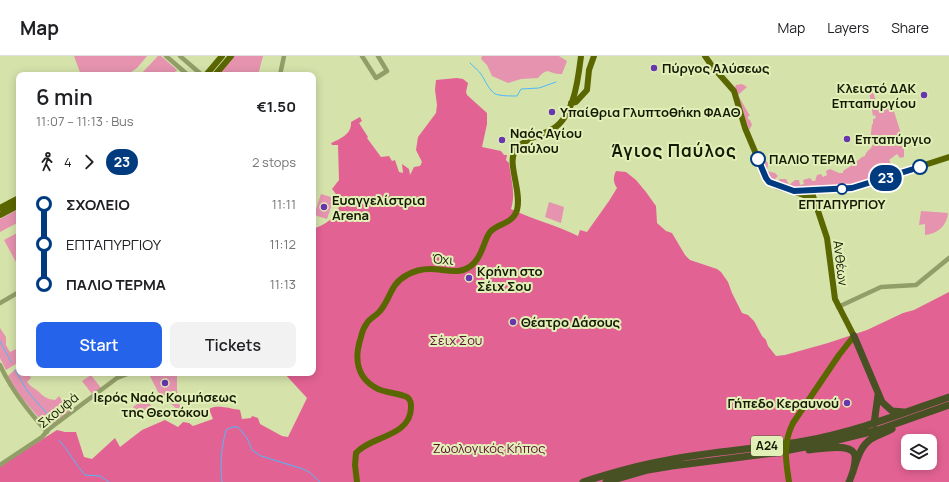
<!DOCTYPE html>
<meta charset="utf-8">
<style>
:root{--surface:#fff;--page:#f2f2f2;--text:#202124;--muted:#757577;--line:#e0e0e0;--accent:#2563eb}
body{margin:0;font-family:Manrope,sans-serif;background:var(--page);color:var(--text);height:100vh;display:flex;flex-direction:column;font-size:15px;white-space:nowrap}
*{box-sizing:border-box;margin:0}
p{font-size:13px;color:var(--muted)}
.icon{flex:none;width:22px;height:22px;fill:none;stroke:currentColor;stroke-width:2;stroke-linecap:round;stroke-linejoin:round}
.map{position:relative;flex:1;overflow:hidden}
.sheet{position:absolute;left:16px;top:16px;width:300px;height:304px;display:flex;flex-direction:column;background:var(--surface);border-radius:8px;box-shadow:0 2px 10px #0003}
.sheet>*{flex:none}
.badge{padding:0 8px;border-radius:13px;font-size:14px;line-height:26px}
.controls{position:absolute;left:901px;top:378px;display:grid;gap:8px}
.controls a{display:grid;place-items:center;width:36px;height:36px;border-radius:8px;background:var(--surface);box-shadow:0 2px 10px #0003;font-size:20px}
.map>.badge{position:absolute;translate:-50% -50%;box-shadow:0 0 0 2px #fff}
.legs{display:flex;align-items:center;gap:6px;height:44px;padding:0 20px;font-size:13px}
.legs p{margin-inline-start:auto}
.head{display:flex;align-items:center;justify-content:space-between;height:68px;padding:0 20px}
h1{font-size:22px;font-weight:600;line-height:30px}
.primary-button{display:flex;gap:8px;margin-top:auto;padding:8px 20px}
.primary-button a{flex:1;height:46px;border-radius:8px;background:var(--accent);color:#fff;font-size:16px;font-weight:600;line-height:46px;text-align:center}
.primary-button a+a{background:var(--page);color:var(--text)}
ul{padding:0 20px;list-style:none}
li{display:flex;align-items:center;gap:14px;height:40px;font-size:15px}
li i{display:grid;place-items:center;width:6px;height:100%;margin:0 5px;background:currentColor}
li i::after{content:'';width:10px;height:10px;margin:-5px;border:3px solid;border-radius:50%;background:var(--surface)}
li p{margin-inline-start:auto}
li:first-child i{background:linear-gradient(#0000 50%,currentColor 0)}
li:last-child i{background:linear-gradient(currentColor 50%,#0000 0)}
header{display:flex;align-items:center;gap:24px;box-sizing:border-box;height:56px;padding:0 20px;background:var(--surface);border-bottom:1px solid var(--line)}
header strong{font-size:19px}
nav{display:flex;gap:22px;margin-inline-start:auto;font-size:14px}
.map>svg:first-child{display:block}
</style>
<header>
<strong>Map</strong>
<nav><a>Map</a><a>Layers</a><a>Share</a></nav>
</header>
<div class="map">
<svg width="949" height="426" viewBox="0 0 949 426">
<rect width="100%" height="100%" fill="#d5e2aa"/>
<path fill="#e593af" d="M74 0H147L137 12 127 19H81Z
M158 0H161L177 14 172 19H140Z
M234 0H263L258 19H218Z
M482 0H559L567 5 562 18C549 19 549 9 538 22L521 23 508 27 492 20 487 9 481 3Z
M742 28 747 31 738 39 750 60H748V63L750 64 752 69 749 74 735 31 736 29Z
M869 35 873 36 879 54 892 49 904 87V101L900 102 897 98 889 104 893 111 891 112V118L855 129 795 132 778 128 769 121 757 95 761 96 764 102 763 103 768 107 767 115 775 117 778 120 775 123 777 126 780 123H786L789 129 795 124H799L800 129 804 128 803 124 810 122 813 125H815L817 119 821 118 823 121 827 119 826 115 830 113 839 117H843V115L854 108 855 110 857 108 856 106 862 101 865 100C866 94 873 93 873 87L870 86 872 68H873V63L876 62 875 59 873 60Z
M321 138 334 142 327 163 314 159Z
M549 146 564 151 561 167 545 161Z
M19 153V166L0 176V163Z
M921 155 948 157C947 170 937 178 925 179V168L919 169Z
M19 176V205L16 206 4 184Z
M0 272 6 281V289L10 296 16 293 19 300V306L6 314 0 302Z
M19 310V317H28L31 322 27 326C30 330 34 332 38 335 43 340 46 343 55 344L59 340 70 355 51 369 47 366 44 368 22 342 8 322V320Z
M151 317H177V334L181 357 158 336 149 318Z
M91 319 101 332 92 338 82 325Z
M145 342 152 351 140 360 133 351Z"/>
<path fill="#e36294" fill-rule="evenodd" d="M457 22 463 23 468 27 466 36 467 39 487 57V68L482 91 501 95 504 99H507L506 104 509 107C511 123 516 138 511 153 533 164 557 169 578 180L580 174 587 176 609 145 617 132C613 126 613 122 616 115L626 116 636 124 646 136 656 150 657 167 666 175 672 177 685 199 690 204 717 213 721 216 728 226 732 237 742 257 748 259 754 265 762 280 766 284 768 290 776 300 785 299 828 287 867 274 903 257 914 254 949 236V426H0V410L57 374 65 376H76L84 401 92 403 115 382 120 391 142 374 165 364 178 371 183 366 189 367 193 370 213 363 209 353C217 348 231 353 240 354L242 363 251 362 252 360 258 362 260 368 282 380 288 381 307 342 284 317H313V173C332 166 349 152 332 133L339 124 338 89H332L331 87C340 83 352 78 351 66L360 61 362 65 359 67 368 81 367 82 381 101 389 100 392 105 395 104 399 116 403 117 402 108 409 113 410 119 414 111 420 110 422 106 416 94 418 81 436 57 437 49 435 34 436 24ZM908 385H930V407H908Z"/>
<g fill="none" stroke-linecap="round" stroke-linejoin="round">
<path stroke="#4dbafa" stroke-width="1" d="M470 7C474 11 478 14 481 18 485 24 491 39 499 39 504 40 511 40 517 40L521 33 539 32 556 26
M0 285 11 306
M15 314 28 336 51 362
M59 384C69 395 75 408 85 419L100 420 109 426
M222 426C220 407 221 393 226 374L232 371H238L247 382 252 394 261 400 303 413 309 416 320 426"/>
<path stroke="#929e68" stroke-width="4.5" d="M166 0 188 19
M180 0 202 19
M362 0 376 22 387 15 378 0
M280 19 284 0
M0 247 19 236
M838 251 881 231 916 229 949 202
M0 309C11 334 28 355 47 376
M0 409 42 381 49 373 117 322 130 317"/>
<path stroke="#5a6700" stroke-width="6" d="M705 0 712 10 734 35 745 72 767 124C779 137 802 132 815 147
M206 19 222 0
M215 19 231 0
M571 47 576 46 587 34 589 14 594 0
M796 134H821L856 131 949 101
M0 152 19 142
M0 159 19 149
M793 367 839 299 854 280 835 243 827 182 811 134
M788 419 789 426
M357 426 355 409 356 397C371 380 410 381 411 352 411 347 411 344 407 341 398 337 387 337 378 333 356 322 354 302 361 281 362 276 364 271 367 267 370 262 376 260 380 255 391 242 390 228 407 219 414 215 422 213 430 213 446 213 462 221 475 206 483 197 484 184 490 176 498 167 513 168 517 154 522 136 507 107 515 95 522 84 538 80 549 75 574 64 578 24 581 0"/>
<path stroke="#485124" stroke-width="7" d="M854 280 882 346 892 355 904 356
M874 368 878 339
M809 394C820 393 848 387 854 397 857 402 854 410 853 416
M583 426C611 417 639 409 668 404 713 395 759 393 804 385 855 376 900 358 949 341
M606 426 648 414 672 410 774 397 826 387 878 374 949 349
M849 426C855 413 858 391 871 383 877 379 885 377 892 373"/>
<path stroke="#5a6700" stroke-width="6" d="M788 419C785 400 784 385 793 367"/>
</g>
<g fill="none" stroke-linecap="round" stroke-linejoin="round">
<g stroke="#fff" stroke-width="9">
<path id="line-1" d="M758 103 766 122 769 126 794 135 852 132 920 111"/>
</g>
<use href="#line-1" stroke="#003b80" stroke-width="6"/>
</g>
<g fill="#6836ad" stroke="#e2efb7" stroke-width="1.5">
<circle cx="654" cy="12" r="4"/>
<circle cx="924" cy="39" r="4"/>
<circle cx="552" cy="56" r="4"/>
<circle cx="847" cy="83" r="4"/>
<circle cx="502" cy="84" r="4"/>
<circle cx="324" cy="151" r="4"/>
<circle cx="469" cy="222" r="4"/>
<circle cx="513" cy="266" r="4"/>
<circle cx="165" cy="327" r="4"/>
<circle cx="847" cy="347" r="4"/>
</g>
<g fill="#fff" stroke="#003b80" stroke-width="2">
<circle cx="758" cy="103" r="7"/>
<circle cx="920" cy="111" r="7"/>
<circle cx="842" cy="133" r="5"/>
</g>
<g text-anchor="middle" stroke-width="4" stroke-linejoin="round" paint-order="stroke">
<rect fill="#e2efb7" stroke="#535a3a" stroke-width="1" x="751" y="380" width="32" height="20" rx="3"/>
<g font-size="12" font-weight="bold" fill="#161a05">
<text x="767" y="394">Α24</text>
</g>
<g font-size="13" font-weight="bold" fill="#161a05" stroke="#e2efb7" text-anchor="start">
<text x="662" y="17">Πύργος Αλύσεως</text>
<text x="916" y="37" text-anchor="end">Κλειστό ΔΑΚ<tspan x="916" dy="15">Επταπυργίου</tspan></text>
<text x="560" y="61">Υπαίθρια Γλυπτοθήκη ΦΑΑΘ</text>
<text x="510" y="82">Ναός Αγίου<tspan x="510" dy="15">Παύλου</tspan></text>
<text x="855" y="88">Επταπύργιο</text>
<text x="332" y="149">Ευαγγελίστρια<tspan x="332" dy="15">Arena</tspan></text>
<text x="477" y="220">Kρήνη στο<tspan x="477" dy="15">Σέιχ Σου</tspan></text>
<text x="521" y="271">Θέατρο Δάσους</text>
<text x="165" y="346" text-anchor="middle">Ιερός Ναός Κοιμήσεως<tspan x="165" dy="15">της Θεοτόκου</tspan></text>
<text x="839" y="352" text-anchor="end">Γήπεδο Κεραυνού</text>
</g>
<g font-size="13" font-weight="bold" fill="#161a05" stroke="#e2efb7" text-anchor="start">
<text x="769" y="108">ΠΑΛΙΟ ΤΕΡΜΑ</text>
<text x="842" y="153" text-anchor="middle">ΕΠΤΑΠΥΡΓΙΟΥ</text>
</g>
<g font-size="13" fill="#161a05" stroke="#e2efb7">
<text transform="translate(443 203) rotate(4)" y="5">Όχι</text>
<text transform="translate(841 207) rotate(83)" y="5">Ανθέων</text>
<text transform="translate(58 354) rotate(-39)" y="5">Σκουφά</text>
</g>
<g font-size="13" fill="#5f0d34" stroke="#e2efb7">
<text x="456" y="289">Σέιχ Σου</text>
<text x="489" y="397">Ζωολογικός Κήπος</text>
</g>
<g font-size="17" font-weight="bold" letter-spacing="1" fill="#161a05" stroke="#e2efb7">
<text x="674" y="101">Άγιος Παύλος</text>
</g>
</g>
</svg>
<div class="controls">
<a><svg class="icon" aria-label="layers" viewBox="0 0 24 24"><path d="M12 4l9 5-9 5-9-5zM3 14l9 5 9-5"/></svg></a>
</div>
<b class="badge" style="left:886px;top:122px;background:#003b80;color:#fff">23</b>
<section class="sheet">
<div class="head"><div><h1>6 min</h1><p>11:07 – 11:13 · Bus</p></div><b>€1.50</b></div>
<div class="legs"><svg class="icon" aria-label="walk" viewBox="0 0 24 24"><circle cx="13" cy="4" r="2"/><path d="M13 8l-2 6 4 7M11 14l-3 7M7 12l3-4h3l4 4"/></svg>4<svg class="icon" aria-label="forward" viewBox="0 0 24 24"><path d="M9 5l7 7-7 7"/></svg><b class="badge" style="background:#003b80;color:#fff">23</b><p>2 stops</p></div>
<ul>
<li><i style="color:#003b80"></i><b>ΣΧΟΛΕΙΟ</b><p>11:11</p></li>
<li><i style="color:#003b80"></i><span>ΕΠΤΑΠΥΡΓΙΟΥ</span><p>11:12</p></li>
<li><i style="color:#003b80"></i><b>ΠΑΛΙΟ ΤΕΡΜΑ</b><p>11:13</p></li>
</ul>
<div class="primary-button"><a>Start</a><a>Tickets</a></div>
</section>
</div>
